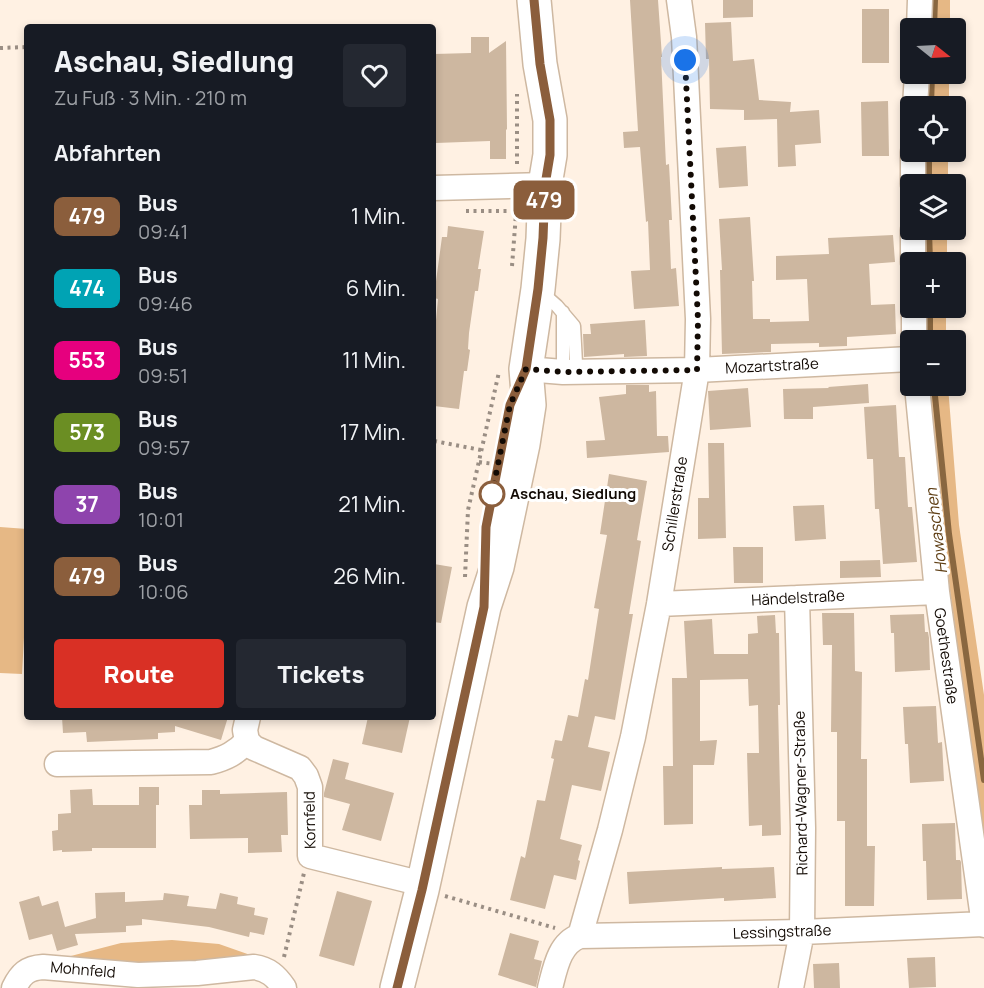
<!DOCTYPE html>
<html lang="de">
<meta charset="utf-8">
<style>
:root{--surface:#171b24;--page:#242831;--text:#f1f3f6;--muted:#9ea1a6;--accent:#d93025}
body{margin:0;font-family:Manrope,sans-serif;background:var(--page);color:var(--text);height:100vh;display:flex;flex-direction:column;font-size:22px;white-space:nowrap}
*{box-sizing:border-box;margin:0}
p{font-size:20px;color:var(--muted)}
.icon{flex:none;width:33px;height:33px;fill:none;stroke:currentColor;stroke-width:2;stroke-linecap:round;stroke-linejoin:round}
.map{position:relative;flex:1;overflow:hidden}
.details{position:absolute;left:24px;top:24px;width:412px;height:696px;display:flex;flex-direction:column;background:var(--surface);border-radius:6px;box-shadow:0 3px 9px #0003}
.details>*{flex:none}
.badge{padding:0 12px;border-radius:9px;font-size:21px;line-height:39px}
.needle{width:39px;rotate:108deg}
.controls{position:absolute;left:900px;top:18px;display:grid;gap:12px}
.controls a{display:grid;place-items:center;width:66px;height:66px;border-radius:6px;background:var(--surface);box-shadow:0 3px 9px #0003;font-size:30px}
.you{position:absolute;width:30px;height:30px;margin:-15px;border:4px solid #fff;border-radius:50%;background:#1a73e8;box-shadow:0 0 0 9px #1a73e833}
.map>.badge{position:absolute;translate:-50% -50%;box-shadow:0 0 0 3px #fff}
h2{padding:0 30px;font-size:22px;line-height:54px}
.round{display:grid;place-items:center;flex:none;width:63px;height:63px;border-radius:6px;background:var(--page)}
.headline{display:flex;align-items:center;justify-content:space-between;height:102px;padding:0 30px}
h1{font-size:28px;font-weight:800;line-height:45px}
.button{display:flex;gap:12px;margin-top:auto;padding:12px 30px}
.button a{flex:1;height:69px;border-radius:6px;background:var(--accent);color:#fff;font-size:24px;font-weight:800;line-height:69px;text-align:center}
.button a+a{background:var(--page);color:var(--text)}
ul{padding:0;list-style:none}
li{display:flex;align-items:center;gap:18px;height:72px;padding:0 30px}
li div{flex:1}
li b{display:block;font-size:22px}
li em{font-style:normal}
li .badge{min-width:66px;font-weight:700;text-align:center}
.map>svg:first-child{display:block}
</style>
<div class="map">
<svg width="984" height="988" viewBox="0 0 984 988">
<rect width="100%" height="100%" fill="#fff1e3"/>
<path fill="#e6b885" d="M927 0H950V28H926Z
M924 74H949V106H923Z
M922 152H948V184H921Z
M921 230H947V262H922Z
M922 308H946V340H922Z
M925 386H948L959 525 984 695V839L950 591Z
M0 527 27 529V582L22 674 0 673Z
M172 940 219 944 262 959 166 968 67 957 121 943Z"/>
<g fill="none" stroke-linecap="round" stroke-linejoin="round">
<path stroke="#896740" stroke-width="6" d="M934 28 935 0
M931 106 932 74
M929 184V152
M929 230 930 262
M930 308V340
M934 386 949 534 984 780"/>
</g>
<path fill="#cdb7a0" d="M630 0H658L662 57H661L666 165 669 164 672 220H669L671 269 676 268 679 306 634 309 631 271 650 270 648 221 646 222 640 147 624 148 623 132 638 131Z
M723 0H753V17L723 18Z
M862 9H889V63H862Z
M731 22 733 61 754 59 759 100 791 102 790 112 819 110 821 143 795 145 796 166 778 167 777 119 744 120V110L710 109 709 59H706L705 23Z
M471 37H489V53L506 41 507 129 506 130V159H490V141L436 143V123H434V54L471 53Z
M888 101 889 156H862L861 102Z
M746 146 748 186 719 188 716 148Z
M750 217 754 281H752L753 319H770V322L809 321 807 279 776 280V256L829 254 828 238 893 235 895 262 869 264 871 305 895 304 896 334 847 337V346L819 347V343L771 344V352L722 354 720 270H722L719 219Z
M448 226 484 231 478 269H481L478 291H475L469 333 468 349 470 350 467 371H464L459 409 434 406V331H435L438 299 434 298V296L442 237H447Z
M645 320 647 356 624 357V354L584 357 583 334H591L590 324Z
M868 384 869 403 813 407V419H784L783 389 829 388 828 387Z
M626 385H649V392L656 391 657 436H668L669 452 587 458 586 441 605 440 599 397 626 394Z
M748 388 751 427 710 430 708 391Z
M896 405 899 457H905L908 507H912L917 562 883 564 879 509H875L873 459H867L864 407Z
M708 443H724L726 538 698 539V498H709Z
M609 474 647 481 637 540 641 541 629 614H633L615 720 595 716 588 747 610 752 601 791 572 785 560 839 582 845 578 860 580 861 576 880 554 875 545 909 510 900 521 856 525 858 537 800 545 801 554 759 551 758 555 740 562 741 568 715 578 717 585 679 588 680 599 609 594 608 607 535 600 534Z
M824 505 826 539 795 541 793 506Z
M733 547H763V583H734Z
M880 560 881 577 840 578V561Z
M434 564 452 567 441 623 434 622Z
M822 613H854L855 671 862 672 861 759H867V846H875L874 906H845V821H837V732H831L832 645H823Z
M924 614 925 632H928L929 638 930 670 895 672 894 633H891L890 615Z
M775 615 776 633H779L780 705H778L781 835 762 836V825L749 826 747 753H759L758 705 749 706 748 679 700 680V741L717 740 714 765H693V824L664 825 663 766H673L672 678H687L684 621 712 619 714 654H748V634L758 633 757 616Z
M936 706 938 743 942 742 944 781 910 783 908 744H905L903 707Z
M62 717H228L221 740 175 726V732L158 733V739L87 742 86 732 63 733Z
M368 717H410L402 753 362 744Z
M333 759 349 763 345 779 394 793 381 841 342 830 350 804 324 797V793Z
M139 787H159V805H156V848H92V851L62 852V850L53 851 52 831 58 830V814L71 813 70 790 92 789 93 805H139Z
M202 790H220V794L287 792 288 835H281L282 852 248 853V838L190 839 189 805H202Z
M955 823 956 860H960L961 862 962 899 927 900 926 861H923L922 824Z
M722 867V869L774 867 776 898 724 901V898L629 904 627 872Z
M337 891 372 901 354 966 319 956Z
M125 892V902L163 900 164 893 189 896 187 906 216 909 220 893 238 897 237 904 255 908 254 915 268 918 264 935 250 932 249 937 209 927 142 919V925L126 926V932L75 934 78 945 57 951 52 934 29 940 19 902 39 896 42 906 58 901 65 927 96 918 95 893Z
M510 933 539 941 534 959 542 961 536 987 498 975Z
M935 957 936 987 909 988 907 958Z
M839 963 840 988H814L813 964Z"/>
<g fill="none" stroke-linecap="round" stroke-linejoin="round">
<g stroke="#ceb8a1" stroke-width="15">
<path id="service" d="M541 292 557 306 574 326 576 363 566 370
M563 312V372"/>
</g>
<g stroke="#ceb8a1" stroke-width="27">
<path id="minor" d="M919 28 920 0
M915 106 917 74
M913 184V152
M434 188 545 185
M913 230V262
M914 308V340
M526 369 563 372 697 370 910 359
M917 386 937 592 984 925
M659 604 937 592
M248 717 245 730 247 741 254 748 300 768 306 776 310 787V856L423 884
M57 764 211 762C226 758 236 753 247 741
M580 936 802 932 984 924
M14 988C21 974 27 968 43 967L138 975 197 973 254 967C268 969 276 976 284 988
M550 988C555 969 559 943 580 936L610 830 633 737 659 604 697 370 698 319 684 37 679 0
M791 988 802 932 803 828 797 598"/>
</g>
<g stroke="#ceb8a1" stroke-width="36">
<path id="secondary" d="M397 988 422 890 484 607 497 567 523 444 529 405 526 369 538 289 543 239 545 185 550 155V120L540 64 534 0"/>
</g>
<path stroke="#9a8e84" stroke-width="4" stroke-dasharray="3 4.5" stroke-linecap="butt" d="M0 48 27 47
M517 164V94
M466 211H516
M512 266 516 214
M434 441 481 450
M479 462 494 464
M465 577 468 510 499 372
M445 896 555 928
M284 957 304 873"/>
<use href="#service" stroke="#fff" stroke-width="12"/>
<use href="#minor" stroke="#fff" stroke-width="24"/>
<use href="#secondary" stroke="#fff" stroke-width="33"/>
</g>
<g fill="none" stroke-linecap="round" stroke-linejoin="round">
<g stroke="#fff" stroke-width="14">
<path id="line" d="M397 988 422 890 484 607 486 527 510 405 526 369 538 289 543 238 545 185 550 155V120L540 64 534 0"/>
</g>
<use href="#line" stroke="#8b5e3c" stroke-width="9"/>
<path stroke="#120a04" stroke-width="6" stroke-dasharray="0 10.8" d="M492 494 510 405 526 369 563 372 697 370 698 320 685 60"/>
</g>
<circle fill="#fff" stroke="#8b5e3c" stroke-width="3" cx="492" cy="494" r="12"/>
<g text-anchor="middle" stroke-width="6" stroke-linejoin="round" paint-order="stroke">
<g font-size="15" fill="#120a04" stroke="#fff">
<text transform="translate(772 366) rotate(-3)" y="5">Mozartstraße</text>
<text transform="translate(675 504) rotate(-81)" y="5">Schillerstraße</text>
<text transform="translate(798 598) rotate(-3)" y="5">Händelstraße</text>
<text transform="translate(946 656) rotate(82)" y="5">Goethestraße</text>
<text transform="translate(801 793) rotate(-91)" y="5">Richard-Wagner-Straße</text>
<text transform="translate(310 820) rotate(-91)" y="5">Kornfeld</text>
<text transform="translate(782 932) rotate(-2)" y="5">Lessingstraße</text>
<text transform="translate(83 970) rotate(5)" y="5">Mohnfeld</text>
</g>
<g font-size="15" font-weight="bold" fill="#120a04" stroke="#fff" text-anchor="start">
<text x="510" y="499">Aschau, Siedlung</text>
</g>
<g font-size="16" font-style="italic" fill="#5f3f15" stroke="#fff">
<text transform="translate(936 531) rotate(-97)" y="6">Howaschen</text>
</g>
</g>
</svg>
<div class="controls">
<a><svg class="needle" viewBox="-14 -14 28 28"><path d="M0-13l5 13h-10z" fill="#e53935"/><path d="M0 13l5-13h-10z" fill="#9ea1a6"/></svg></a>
<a><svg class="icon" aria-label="locate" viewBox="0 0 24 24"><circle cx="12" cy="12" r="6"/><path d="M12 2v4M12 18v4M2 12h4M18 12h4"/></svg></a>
<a><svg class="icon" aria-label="layers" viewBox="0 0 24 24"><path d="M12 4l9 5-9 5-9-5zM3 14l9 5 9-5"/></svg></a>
<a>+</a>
<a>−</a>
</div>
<div class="you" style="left:685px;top:60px"></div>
<b class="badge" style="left:544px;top:200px;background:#8b5e3c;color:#fff">479</b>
<section class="details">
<div class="headline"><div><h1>Aschau, Siedlung</h1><p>Zu Fuß · 3 Min. · 210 m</p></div><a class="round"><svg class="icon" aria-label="heart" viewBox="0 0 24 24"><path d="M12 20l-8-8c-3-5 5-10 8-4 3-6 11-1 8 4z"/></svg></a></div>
<h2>Abfahrten</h2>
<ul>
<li><span class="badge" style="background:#8b5e3c;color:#fff">479</span><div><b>Bus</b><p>09:41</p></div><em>1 Min.</em></li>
<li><span class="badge" style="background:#00a3b4;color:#fff">474</span><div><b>Bus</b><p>09:46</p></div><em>6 Min.</em></li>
<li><span class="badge" style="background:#e6007e;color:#fff">553</span><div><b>Bus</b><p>09:51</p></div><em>11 Min.</em></li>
<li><span class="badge" style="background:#6b8e23;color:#fff">573</span><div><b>Bus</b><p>09:57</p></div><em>17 Min.</em></li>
<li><span class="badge" style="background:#8e44ad;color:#fff">37</span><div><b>Bus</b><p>10:01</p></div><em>21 Min.</em></li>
<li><span class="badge" style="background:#8b5e3c;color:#fff">479</span><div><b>Bus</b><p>10:06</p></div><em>26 Min.</em></li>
</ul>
<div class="button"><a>Route</a><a>Tickets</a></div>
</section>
</div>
